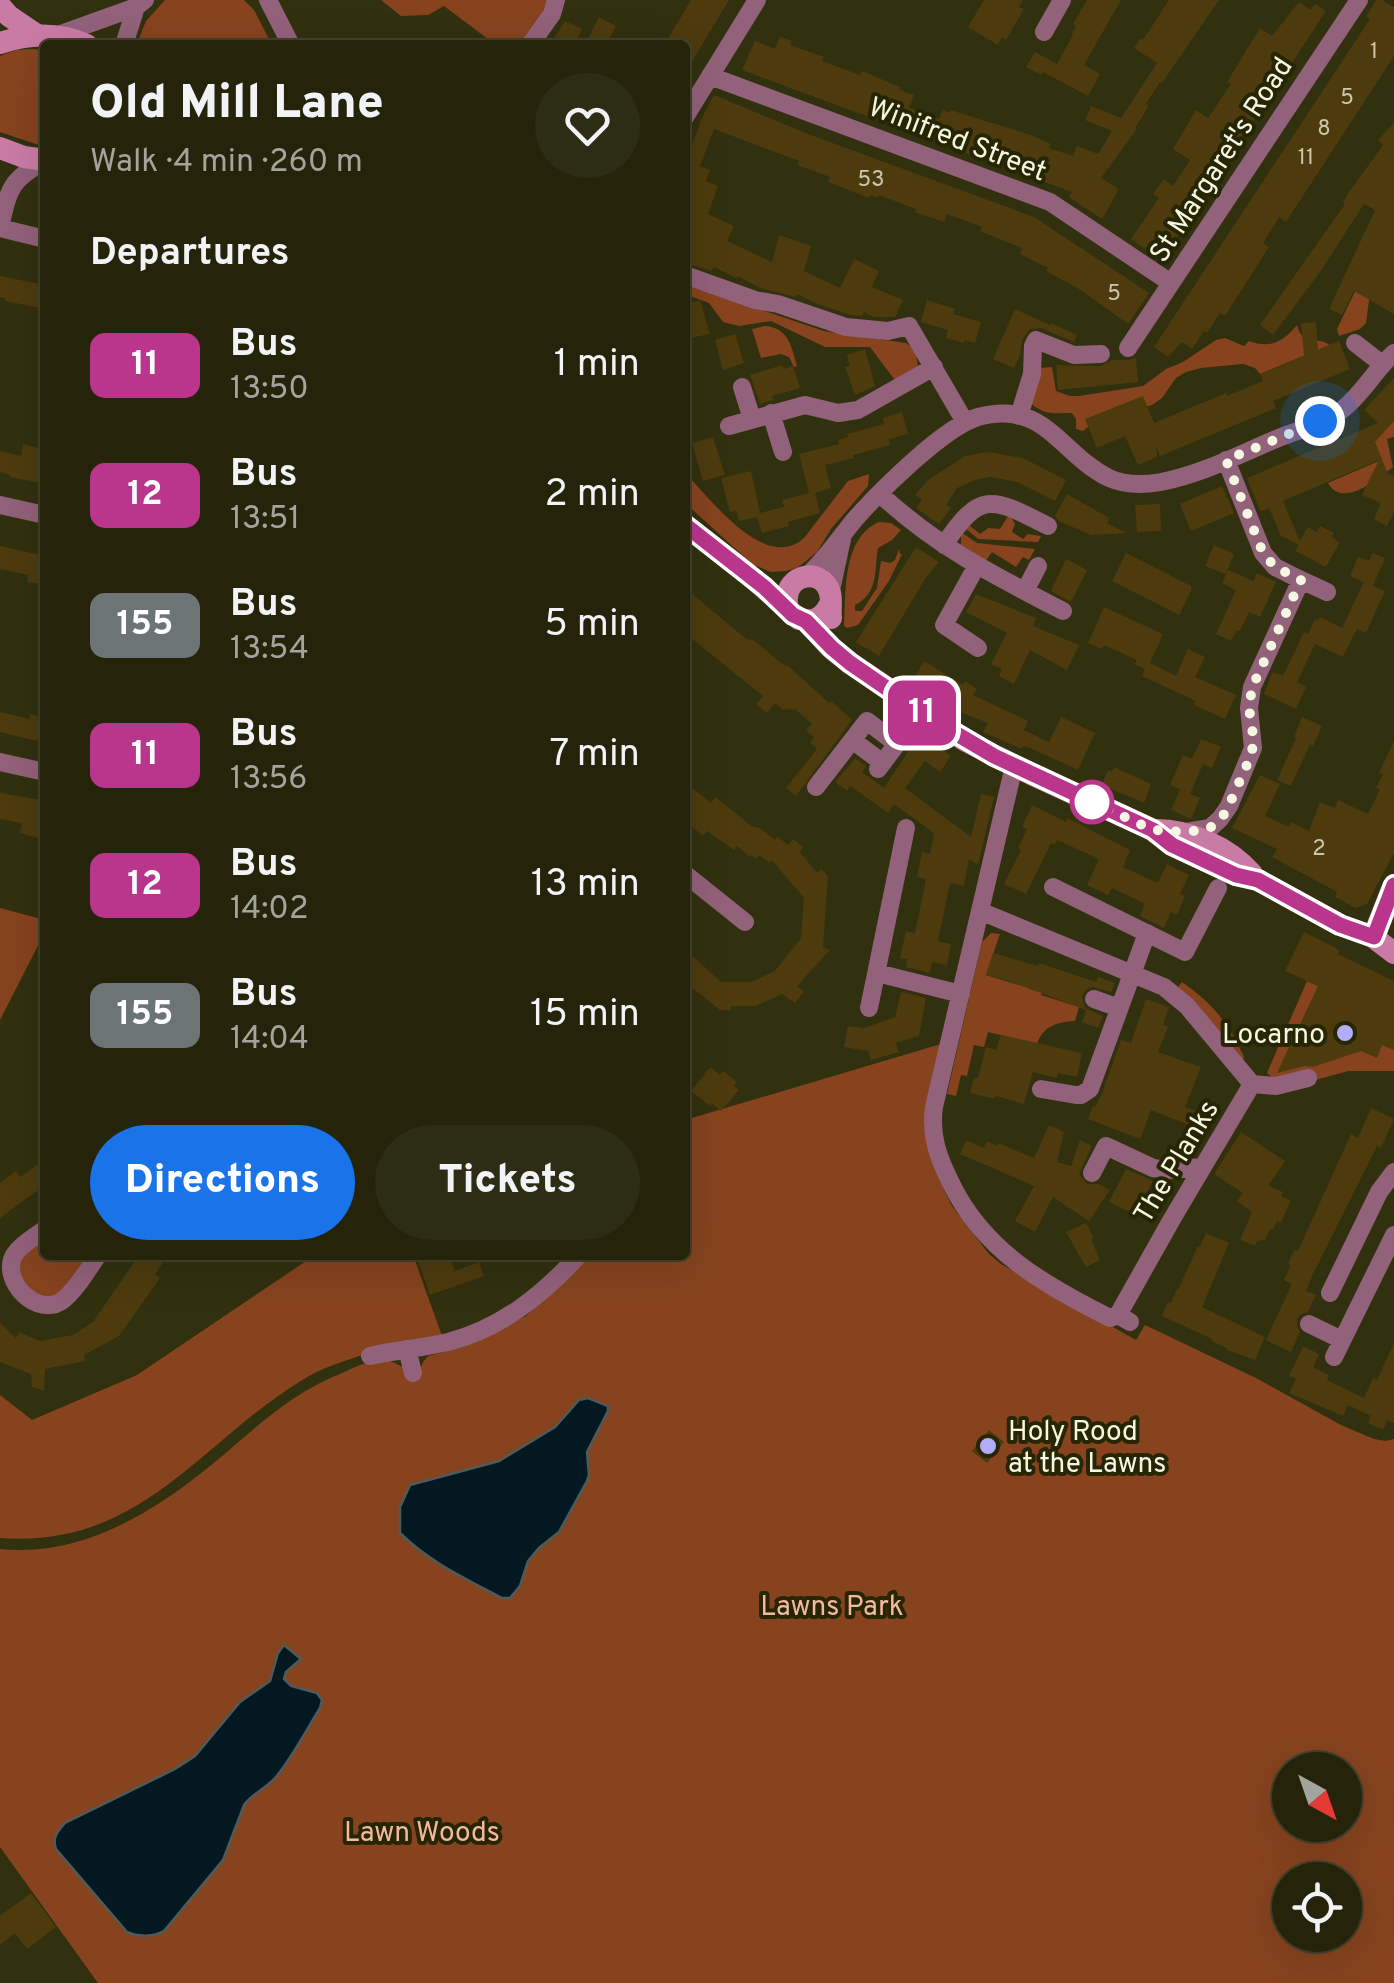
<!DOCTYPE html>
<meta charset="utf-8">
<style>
:root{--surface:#25240b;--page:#2d2c14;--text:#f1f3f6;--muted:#a3a49d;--line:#42412c;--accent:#1a73e8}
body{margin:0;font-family:Overpass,sans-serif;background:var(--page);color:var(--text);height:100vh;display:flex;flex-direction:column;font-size:38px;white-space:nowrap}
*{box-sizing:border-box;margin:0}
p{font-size:32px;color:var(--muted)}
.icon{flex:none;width:55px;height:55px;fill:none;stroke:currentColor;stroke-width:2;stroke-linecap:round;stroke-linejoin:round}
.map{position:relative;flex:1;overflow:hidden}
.panel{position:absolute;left:40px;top:40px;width:650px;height:1220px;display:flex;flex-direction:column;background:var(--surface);border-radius:10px;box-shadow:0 10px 40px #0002,0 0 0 2px var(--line)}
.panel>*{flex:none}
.badge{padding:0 20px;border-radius:15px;font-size:35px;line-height:65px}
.needle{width:65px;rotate:140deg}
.buttons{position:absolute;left:1272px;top:1752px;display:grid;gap:20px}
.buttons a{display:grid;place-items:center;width:90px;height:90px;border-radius:50%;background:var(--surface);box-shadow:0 10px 40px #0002,0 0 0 2px var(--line);font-size:50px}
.you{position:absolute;width:50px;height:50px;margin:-25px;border:8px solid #fff;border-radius:50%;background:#1a73e8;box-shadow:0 0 0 15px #1a73e833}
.map>.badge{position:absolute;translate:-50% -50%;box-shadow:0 0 0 5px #fff}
h2{padding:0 50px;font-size:38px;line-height:90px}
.round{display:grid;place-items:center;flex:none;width:105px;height:105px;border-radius:52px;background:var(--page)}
.headline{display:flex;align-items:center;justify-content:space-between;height:170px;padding:0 50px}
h1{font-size:48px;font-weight:800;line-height:75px}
.action{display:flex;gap:20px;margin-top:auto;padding:20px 50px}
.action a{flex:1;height:115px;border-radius:60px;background:var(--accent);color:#fff;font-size:40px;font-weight:800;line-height:115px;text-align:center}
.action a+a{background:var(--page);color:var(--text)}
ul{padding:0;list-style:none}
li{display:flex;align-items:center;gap:30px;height:130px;padding:0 50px}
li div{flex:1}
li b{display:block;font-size:38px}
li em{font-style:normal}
li .badge{min-width:110px;font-weight:700;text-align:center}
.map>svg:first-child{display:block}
</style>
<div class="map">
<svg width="1394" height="1983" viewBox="0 0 1394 1983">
<rect width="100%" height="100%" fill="#31300f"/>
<path fill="#86431e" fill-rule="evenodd" d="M165 0H244L254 10 272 45H141L138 41 146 21Z
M381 0H548L542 16 523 45H496L444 6 428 15 401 16Z
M30 49 45 50V147L0 132V56L16 50Z
M1376 248 1366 323 1360 329 1339 336 1337 329Z
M685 281 738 302 824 331 906 343 915 349 918 366 902 379H894L870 347H825L771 321 739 326 723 322 709 303 685 294Z
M1297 325C1303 348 1315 335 1330 345L1260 374 1255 368 1243 364 1201 368 1186 372 1176 378 1162 398 1152 405 1088 427 1083 431 1076 429V419L1072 413C1050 413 1047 416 1027 401L1039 368 1052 367 1056 391 1070 396H1079L1143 386 1166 369 1183 362 1216 340 1225 338 1244 346 1249 341C1270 349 1283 342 1297 325Z
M765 326C789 328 791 346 797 366L794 367 789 357 781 354 761 358 752 329Z
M1394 421V437L1387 439 1393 467C1377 479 1343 509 1328 483L1381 460 1373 438Z
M685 473C711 499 765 573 804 538L848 481 869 474 868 486 831 529 817 552 797 568 786 571 771 572 752 564 685 503Z
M1009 514 1015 524 1012 532 1023 539 1028 534 1041 536 1038 542 978 539 965 528 968 524 980 534 988 528 1000 529Z
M879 522 891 523 901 530 892 540 878 548C874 571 879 593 855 605V611H862L877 588 881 561 890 563 895 560 899 549 900 554H902L889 581 858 625 847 628 844 626C846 592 842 538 879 522Z
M961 532 977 543 1035 549 1029 560 1023 557 1016 567 992 552 985 562 961 546Z
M0 908 45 920V932L0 1020Z
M991 933 1000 934 986 975 1029 988 1043 987 1041 995 1079 1007 1075 1021C1057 1022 1043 1026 1037 1044L988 1032 984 1047 974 1045 967 1076 961 1075 956 1096 947 1094 982 942Z
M1307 981 1394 1022V1071H1348L1312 1081 1278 1083 1267 1073Z
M1182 982C1213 1004 1228 1022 1244 1057L1243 1060 1178 987Z
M941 1044 931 1147 945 1192 952 1206 989 1254 1001 1264 1136 1340 1145 1325 1256 1378 1341 1425 1374 1439 1386 1441 1394 1439V1983H98L0 1847V1549C84 1558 159 1509 221 1457 258 1425 294 1392 340 1374 353 1368 370 1359 384 1360 397 1361 406 1371 418 1375L423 1362 428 1356 463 1347 526 1316 589 1255H685V1120ZM1290 1770H1345V1825H1290ZM1290 1880H1345V1935H1290Z
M45 1238V1255H87L65 1290 47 1300 24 1286 18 1262 22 1254Z
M315 1255H413L442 1336 368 1349V1353C346 1361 323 1367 304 1379 198 1443 143 1548 0 1538V1395L32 1420 137 1375Z"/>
<path fill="#041821" stroke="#4d5b5b" stroke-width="2.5" d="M588 1398 608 1406V1411L587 1452 589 1475 587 1481 559 1532 539 1548 528 1561 520 1586 510 1598H502C466 1579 429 1562 400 1533V1507L410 1485 499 1461 555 1427 579 1400Z
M284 1645 301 1659 286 1672 284 1679 291 1686 317 1693 322 1700 320 1708C307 1729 290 1761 275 1778 265 1789 252 1794 244 1805L223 1860 164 1931C154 1937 138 1937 127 1932L56 1849C52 1838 57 1832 65 1823L175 1769 195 1756 240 1702 270 1681 278 1653Z"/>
<path fill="#4d3b0e" d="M691 0H729L685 73V45H664Z
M984 0H1023L1019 7 1024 9 1017 21 1006 40 1002 37 998 45 968 27Z
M1087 0H1121L1084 65 1100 74 1088 96 1043 72 1041 75 1026 67 1035 52 1057 64 1073 35 1072 34 1076 26 1073 24Z
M1169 0H1219L1162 83 1160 82 1146 104 1149 106 1135 128 1137 129 1101 178 1119 189 1102 219 1069 197 1072 192 742 70 755 41 775 49 780 37 792 41 790 45 824 57 822 61 860 75 862 71 900 87 899 90 914 95 909 108 939 119 943 110 949 113 950 110 1028 134 1051 144 1049 148 1073 156 1077 146 1098 154 1112 131 1085 120 1091 106 1121 118 1157 63 1134 48 1141 38 1143 40Z
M1376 0H1382L1394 7V56L1286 222 1279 217 1263 243 1269 247 1225 316 1220 313 1207 333 1204 331 1192 349 1182 342 1168 357 1154 347 1370 19 1366 17Z
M1299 2 1311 10 1315 4 1326 11 1162 260 1131 239 1159 198 1153 194 1164 179 1173 186 1190 160 1173 149 1196 110 1208 118 1231 84 1227 82 1260 28 1272 36Z
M599 17 616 26 606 45H585Z
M565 21 582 29 575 45H550Z
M714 95 808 134 1034 217 1149 293 1128 324 1079 289 1046 271 1048 268 1020 254 1022 248 980 231 982 227 947 214 944 222 915 212 916 209 879 195 878 198 870 195 869 198 828 182 830 177 797 165 799 161 714 129 700 166 710 170 706 181 718 186 708 214 734 226 727 241 772 262 779 235 811 246 804 271 840 288 854 259 879 271 872 287 903 300 895 317H873L864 312 862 316 851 315 817 304 797 294 796 297 760 288 738 276 736 278 714 267 712 271 685 263V164L700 124 699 123Z
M1394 123V314L1354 291 1342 315 1329 309 1375 210 1364 204 1320 272 1273 335 1260 325 1345 204 1343 202 1349 192 1383 145 1378 140Z
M0 276 45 285V309L5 301V298L0 297Z
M700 300 710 334 685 339V305Z
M927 300 955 309 953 314 981 322 975 343 965 340 964 343 946 338 948 330 921 322Z
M1015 309 1050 325 1051 323 1077 335 1074 342 1041 328 1030 329 1022 340 1020 355 1014 368 993 359Z
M1316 322 1318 350 1339 341 1350 369 1273 401 1276 408 1160 456 1156 446 1157 457 1138 465 1125 436 1097 448 1085 419 1143 396 1154 423 1226 393 1227 396 1263 381 1260 374 1304 356 1301 323Z
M735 334 744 363 723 370 715 340Z
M865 349 875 386 855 395 845 367 850 366 847 355Z
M1136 358 1138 382 1058 390 1056 365 1101 366 1112 360H1128Z
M782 365 784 369 793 366 800 388 772 396 773 400 760 404 750 375Z
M1394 378V421L1375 442 1388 474 1393 476 1394 474V512L1387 526 1374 519 1381 503 1362 495 1379 460 1283 501 1300 541 1308 527 1317 532 1320 526 1334 533 1332 538 1340 542 1326 567 1295 551 1299 545 1281 536 1269 508 1260 511 1247 478 1378 423 1364 410Z
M902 412 908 434 889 439 890 445 853 455 854 458 825 465 831 488 815 493 820 513 788 522 789 526 762 533 757 517 739 521 736 511 730 512 721 478 751 471 760 513 784 507 782 500 809 493 799 454 839 444 838 440 848 437 847 434 884 424 883 418Z
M713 437 725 475 703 481 692 443Z
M23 444 42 449 40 460 45 461V481L42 480 41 483 10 477V475L0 472V451L21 456Z
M988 452 1023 458 1066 480 1055 501 1017 482 991 477 978 479 957 488 946 505 951 508 939 524 916 508 922 500 915 495 928 480 965 456Z
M1222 486 1234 513 1191 531 1180 504Z
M1067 494 1109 518 1107 523 1127 533 1091 535 1059 521 1055 516Z
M1160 504 1161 531 1137 532 1135 505Z
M1214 545 1234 554 1226 574 1205 566Z
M0 546 45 556V580L43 579 42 584 27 582 28 575 0 569Z
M916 547 939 562 927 576 879 656 856 642Z
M1126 553 1191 586V591L1179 615 1112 581Z
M1373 553 1385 558 1373 586 1385 591 1366 633 1357 629 1343 657 1315 644 1297 682 1306 687 1296 709 1264 694 1273 672 1283 676 1304 632 1308 634 1315 619 1318 620 1320 617 1342 628 1364 582 1350 576 1358 557 1369 561Z
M1066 559 1087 570 1071 602 1051 591Z
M1228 570 1253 581 1257 573 1276 582 1260 617 1249 612 1240 631 1237 630 1231 641 1216 634 1236 590 1222 583Z
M685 588 745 638 751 641 752 639 785 666 786 664 829 703 831 701 852 720 796 796 786 788 817 749 810 742 814 737 806 730 812 724 795 709 783 710 775 703 767 713 756 704 763 696 685 633Z
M976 594 1036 618 1033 626 1079 645 1067 670 1030 650 1014 684 999 676 1002 669 991 664 1007 633 966 612Z
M1104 607 1163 634 1150 663 1176 676 1188 649 1205 657 1195 677 1236 695 1225 719 1194 705 1196 701 1142 676 1145 669 1135 664 1137 660 1104 645 1102 649 1088 643Z
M924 661 963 685 965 681 977 689 973 695 1028 721 1024 730 1049 742 1061 717 1095 733 1078 770 1028 747 1023 746 1022 749 983 732 988 723 962 713 912 681Z
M0 712 29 719 30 714 45 718V737L38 736 37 741 0 732Z
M1302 717 1322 726 1313 746 1310 744 1291 786 1277 780 1296 738 1294 737Z
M920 734 951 756 940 772 925 761 905 788 971 837 981 794 994 797 978 865 969 859 964 886 950 883 938 941 951 944 947 965 932 962 930 973 906 967 907 959 900 958 906 931 915 933 926 879 917 877 922 852 930 854 934 833 894 804 888 813 850 786 847 791 835 782 855 758 866 766 862 772 884 788Z
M1201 739 1221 747 1212 768 1203 764 1190 794 1200 798 1191 819 1171 810 1180 790 1186 792 1170 785 1183 755 1192 759Z
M1394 741V853L1367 904 1356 908 1335 897 1337 892 1272 857 1277 849 1232 828 1260 775 1280 784 1265 816 1289 827 1291 822 1309 831 1320 802 1335 808 1338 800 1368 814 1380 789 1376 788 1383 774 1379 773Z
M1114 767 1151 784 1144 803 1102 785 1108 770 1112 772Z
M685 782 711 803 716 797 751 826 760 828 775 840 777 836 788 845 793 839 803 847 800 852 817 873 822 869 828 877 823 947 830 950 797 986 804 992 795 1003 782 994 756 1006H731V1010H720L685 982V949L721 982H751L775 971 801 938 804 898 772 860 770 863 759 855 756 859 751 855 750 857 737 846 734 850 707 831 703 836 685 821Z
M0 793 42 800 38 818 45 820V840L20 833 22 823 0 819Z
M1032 805 1066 822 1067 818 1130 850 1123 867 1158 883 1167 864 1189 875 1180 894 1185 896 1177 915 1171 912 1164 928 1140 916 1145 904 1112 888 1108 895 1087 885 1099 859 1057 840 1055 844 1051 843 1026 894 1004 884 1021 850 1018 848 1027 829 1022 827Z
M1304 932 1340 950 1338 954 1394 981V1050L1382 1045 1377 1058 1361 1051 1313 1067 1305 1066 1277 1073 1318 986 1285 971Z
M993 953 1038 966 1039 963 1096 982 1098 977 1115 983 1111 992 1093 987 1087 989 1082 996 1085 1008 1103 1016 1098 1028 1082 1022 1086 1010 1009 981 986 975Z
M901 992 926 998 919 1036 896 1043 899 1052 871 1060 868 1051 844 1047 848 1026 864 1028 895 1017Z
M1146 999 1169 1007 1163 1025 1168 1027 1158 1052 1201 1067 1185 1107 1207 1115 1201 1130 1151 1110 1140 1139 1088 1119 1093 1106 1095 1107 1102 1093 1121 1040 1131 1043Z
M1001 1035 1082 1053 1077 1077 1058 1073 1057 1078 1033 1072 1024 1104 996 1096 995 1099 970 1093 974 1078H978L986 1047 996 1050Z
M710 1067 720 1075 723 1071 737 1082 734 1086 739 1090 721 1111 712 1103 710 1106 691 1091 704 1075 708 1078 704 1074Z
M1371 1108 1394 1119 1381 1148 1377 1146 1313 1274 1306 1291 1316 1295 1308 1312 1301 1314 1297 1319V1326L1300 1332 1291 1352 1266 1340 1292 1284 1284 1280 1291 1265 1288 1264 1294 1250 1298 1251 1351 1134 1358 1138Z
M1049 1125 1064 1132 1057 1162 1071 1166 1080 1140 1092 1146 1079 1174 1087 1184H1098L1110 1190 1089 1221 1053 1197 1035 1232 1015 1221 1034 1186 960 1154 966 1140 984 1148 987 1141 997 1146 998 1143 1034 1158Z
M1241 1132 1285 1161 1268 1186 1283 1192 1281 1196 1291 1201 1281 1222 1277 1221 1273 1230 1270 1229 1265 1240 1257 1241 1255 1246 1240 1240 1252 1212 1237 1201 1243 1193 1214 1174Z
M45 1159V1185L0 1218V1183L16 1171 20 1177Z
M1126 1169 1153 1181 1135 1215 1109 1202Z
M1086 1223 1094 1238 1091 1239 1100 1260 1086 1267 1066 1232Z
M1206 1233 1229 1243 1202 1307 1265 1337 1255 1360 1227 1350V1348L1211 1341 1212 1339 1162 1316 1168 1302 1171 1303 1177 1289 1178 1290 1198 1246 1200 1247Z
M139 1255H168L155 1274 160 1278 119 1336 84 1355 85 1361 45 1369 44 1391 32 1387 31 1374 0 1362V1323L16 1338 19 1332 40 1341 73 1335 93 1322Z
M416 1255H436L437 1259 449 1255 455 1271 479 1262 484 1276 430 1295Z
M1394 1343V1423L1387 1420 1383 1430 1368 1423 1371 1416 1348 1405 1343 1416 1289 1393 1296 1379 1289 1376 1303 1346 1319 1354 1313 1367 1329 1375 1327 1380 1364 1398 1373 1378 1377 1380Z
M989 1430 1004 1442 987 1463 972 1451Z
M31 1893 56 1927 27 1949 15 1933 0 1945V1916Z"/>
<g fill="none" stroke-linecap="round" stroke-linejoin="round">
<path stroke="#92617a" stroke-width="18" d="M268 0 291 45
M1044 32 1062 0
M58 35 136 7 145 0
M124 45 136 7
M530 45 552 14 556 0
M710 76 1050 202 1171 283
M685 117 757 0
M0 227C9 190 9 180 45 161
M0 228 45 239
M685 275 755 300 778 304 846 327 888 331 909 326 965 422
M1355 343 1382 364
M1128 348 1359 0
M742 387 752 419
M771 413 783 452
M1019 416 1032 374 1033 346 1036 340 1074 355 1101 354
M729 426 805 405 838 413 858 410 934 367
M880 494C937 547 995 576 1063 611
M0 505 45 515
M944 545C981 489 993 498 1048 526
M976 567 944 625 978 648
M807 576C826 559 840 537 856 518 880 491 944 427 978 417 1045 399 1060 454 1109 478 1124 485 1144 485 1161 482 1203 474 1242 453 1281 437 1301 429 1327 423 1343 409 1363 393 1375 370 1394 353
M1301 580 1327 592
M1025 591 1038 566
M830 595 842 539
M852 740 883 763
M0 762 45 772
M1014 766 934 1107C930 1135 938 1157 950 1181 982 1250 1044 1285 1110 1318L1118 1315 1130 1322
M878 769 921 712
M816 787 867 721 897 744
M1186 832 1210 828 1220 819 1229 806 1253 748 1249 708 1252 687 1301 580 1275 567 1263 553 1226 460
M685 874 745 922
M1053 887 1185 952 1218 888
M980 911 1164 987 1187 1006 1252 1084
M877 973 961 994
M1094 999 1119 1008
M869 1008 906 828
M1041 1089 1076 1095H1081L1090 1089 1147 933
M1092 1173 1106 1146 1153 1168 1168 1170 1203 1167
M45 1229C35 1237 21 1244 14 1255 0 1281 38 1319 63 1300 77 1289 88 1269 98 1255
M1330 1293 1379 1192 1394 1172
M1118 1315 1172 1219 1252 1084 1276 1086 1308 1078
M1309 1324 1342 1340
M407 1349 413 1373
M370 1356C396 1350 422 1348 448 1342 502 1328 542 1295 579 1255
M1334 1357 1394 1235"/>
<path stroke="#ca7ba5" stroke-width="22" d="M0 6 9 16 37 35
M0 43C30 33 58 32 87 45
M0 148 24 157 45 160
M685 525 748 574 799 619C813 623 823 618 829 606
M788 609C779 575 822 564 830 593 832 601 830 610 831 618
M806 621 831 648 850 663 966 741 1031 774 1153 830 1172 845 1236 875 1258 880 1340 925 1373 937 1394 953
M1153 830C1188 829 1229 847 1252 874
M1373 937 1394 885"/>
</g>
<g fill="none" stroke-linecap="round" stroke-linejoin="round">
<g stroke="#fff" stroke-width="22">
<path id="line" d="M685 525 764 587 793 615 806 621 832 648 850 663 933 720 994 756 1153 830 1172 845 1236 875 1258 880 1340 925 1374 937 1394 885"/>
</g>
<use href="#line" stroke="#b9368c" stroke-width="15"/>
<path stroke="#f6f7e3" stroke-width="10" stroke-dasharray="0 18" d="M1092 802 1153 830 1182 832 1205 830 1215 825 1226 812 1250 758 1254 742 1249 708 1252 688 1301 580 1275 567 1263 553 1226 460 1320 421"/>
</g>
<circle fill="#fff" stroke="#b9368c" stroke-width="5" cx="1092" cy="802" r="20"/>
<g fill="#b3adf9" stroke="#272604" stroke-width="4">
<circle cx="1345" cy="1033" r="10"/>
<circle cx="988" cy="1446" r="10"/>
</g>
<g text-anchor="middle" stroke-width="8" stroke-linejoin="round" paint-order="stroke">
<g font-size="22" fill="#ccc8ae">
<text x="1374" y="58">1</text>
<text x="1347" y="104">5</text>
<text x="1324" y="135">8</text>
<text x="1306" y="164">11</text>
<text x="871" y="186">53</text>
<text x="1114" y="300">5</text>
<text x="1319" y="855">2</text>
</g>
<g font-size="28" fill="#f6f7e3" stroke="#272604">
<text transform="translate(958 138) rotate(21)" y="10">Winifred Street</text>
<text transform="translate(1220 159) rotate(-57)" y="10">St Margaret's Road</text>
<text transform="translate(1175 1161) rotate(-59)" y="10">The Planks</text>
</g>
<g font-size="28" fill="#f6f7e3" stroke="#272604" text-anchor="end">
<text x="1325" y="1043">Locarno</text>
<text x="1008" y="1440" text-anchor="start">Holy Rood<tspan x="1008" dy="32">at the Lawns</tspan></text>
</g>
<g font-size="28" fill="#f2b99d" stroke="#272604">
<text x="832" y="1615">Lawns Park</text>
<text x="422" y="1841">Lawn Woods</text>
</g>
</g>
</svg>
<div class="buttons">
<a><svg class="needle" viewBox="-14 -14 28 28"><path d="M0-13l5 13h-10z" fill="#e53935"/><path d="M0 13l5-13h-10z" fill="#a3a49d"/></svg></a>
<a><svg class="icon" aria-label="locate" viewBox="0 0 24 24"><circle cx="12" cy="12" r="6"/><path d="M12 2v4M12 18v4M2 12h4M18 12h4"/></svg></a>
</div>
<div class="you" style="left:1320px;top:421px"></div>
<b class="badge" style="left:922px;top:713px;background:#b9368c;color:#fff">11</b>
<section class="panel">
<div class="headline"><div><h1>Old Mill Lane</h1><p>Walk · 4 min · 260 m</p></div><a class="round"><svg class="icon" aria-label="heart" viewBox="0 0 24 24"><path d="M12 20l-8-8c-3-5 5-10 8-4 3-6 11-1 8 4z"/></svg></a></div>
<h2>Departures</h2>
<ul>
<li><span class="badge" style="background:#b9368c;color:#fff">11</span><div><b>Bus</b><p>13:50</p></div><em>1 min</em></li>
<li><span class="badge" style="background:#b9368c;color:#fff">12</span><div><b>Bus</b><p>13:51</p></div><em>2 min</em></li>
<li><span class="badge" style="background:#6c7476;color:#fff">155</span><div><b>Bus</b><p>13:54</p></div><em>5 min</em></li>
<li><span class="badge" style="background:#b9368c;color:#fff">11</span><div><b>Bus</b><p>13:56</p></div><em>7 min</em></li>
<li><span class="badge" style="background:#b9368c;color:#fff">12</span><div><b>Bus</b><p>14:02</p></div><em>13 min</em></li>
<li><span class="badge" style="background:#6c7476;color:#fff">155</span><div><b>Bus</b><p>14:04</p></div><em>15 min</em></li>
</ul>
<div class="action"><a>Directions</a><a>Tickets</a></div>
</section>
</div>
